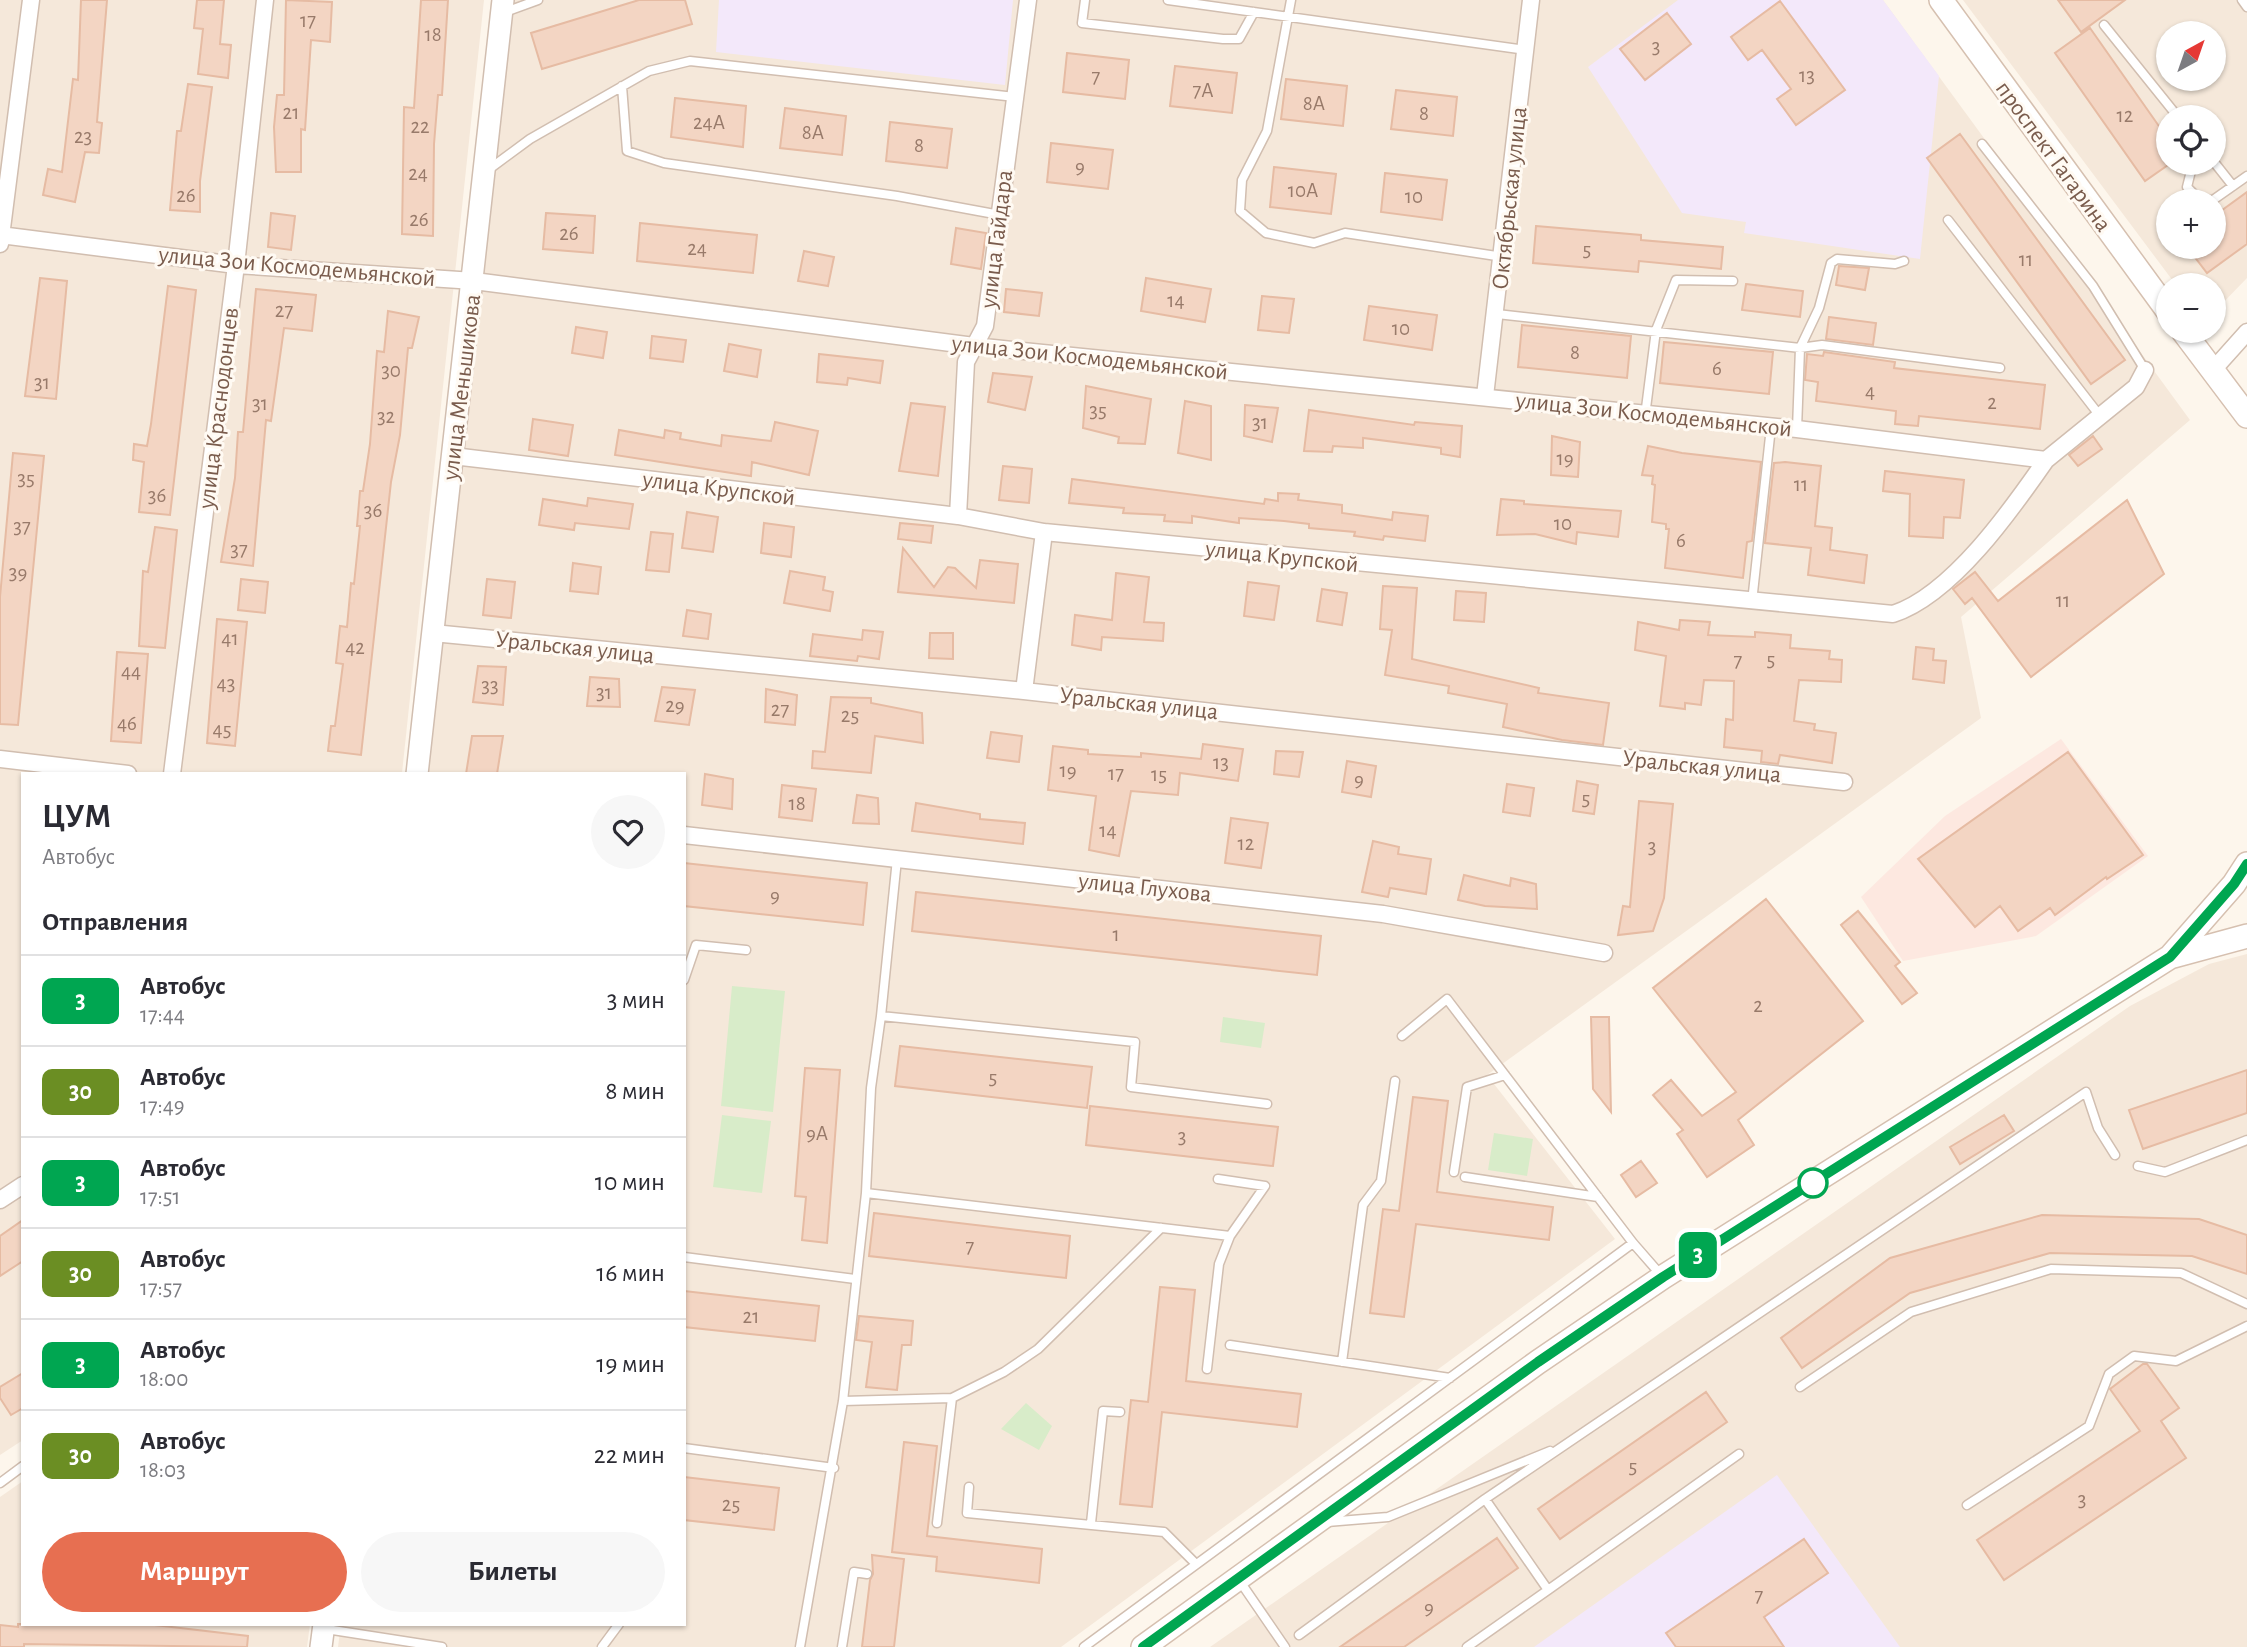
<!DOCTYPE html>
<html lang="ru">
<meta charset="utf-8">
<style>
:root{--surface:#fff;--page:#f7f7f7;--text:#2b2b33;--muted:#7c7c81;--line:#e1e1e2;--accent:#e76f51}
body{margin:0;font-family:"Alegreya Sans",sans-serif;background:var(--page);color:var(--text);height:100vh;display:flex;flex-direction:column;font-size:26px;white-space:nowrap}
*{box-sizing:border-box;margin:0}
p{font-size:23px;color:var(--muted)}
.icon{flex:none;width:38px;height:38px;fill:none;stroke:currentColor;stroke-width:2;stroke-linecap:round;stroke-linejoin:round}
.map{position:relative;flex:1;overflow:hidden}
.sheet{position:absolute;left:21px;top:772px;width:665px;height:854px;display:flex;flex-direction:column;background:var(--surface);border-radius:0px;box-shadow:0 2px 5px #0004}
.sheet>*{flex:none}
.badge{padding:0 14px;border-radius:10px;font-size:24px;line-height:46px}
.needle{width:46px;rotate:40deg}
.fabs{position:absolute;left:2156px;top:21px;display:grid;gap:14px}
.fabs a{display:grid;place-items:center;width:70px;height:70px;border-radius:50%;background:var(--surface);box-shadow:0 2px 5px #0004;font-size:35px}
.map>.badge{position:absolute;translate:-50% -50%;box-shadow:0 0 0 4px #fff}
h2{padding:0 21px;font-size:26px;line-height:63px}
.round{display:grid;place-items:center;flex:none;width:74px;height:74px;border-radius:37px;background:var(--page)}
.summary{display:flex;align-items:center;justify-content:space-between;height:119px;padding:0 21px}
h1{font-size:33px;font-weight:700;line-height:52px}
.action{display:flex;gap:14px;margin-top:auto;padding:14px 21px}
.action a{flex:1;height:80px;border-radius:42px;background:var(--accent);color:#fff;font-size:28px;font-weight:700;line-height:80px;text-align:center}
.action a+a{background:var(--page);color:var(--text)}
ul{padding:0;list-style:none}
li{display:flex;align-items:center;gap:21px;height:91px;padding:0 21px;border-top:2px solid var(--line)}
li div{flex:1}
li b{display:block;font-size:26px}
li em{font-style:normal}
li .badge{min-width:77px;font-weight:700;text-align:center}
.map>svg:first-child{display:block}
</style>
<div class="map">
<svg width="2247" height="1647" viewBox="0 0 2247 1647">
<rect width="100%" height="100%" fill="#fdf6ec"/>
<path fill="#f5e8da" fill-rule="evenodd" d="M0 0H484L402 773 23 774V1440L0 1455Z
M491 0H1883L2190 420 1961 617 1981 718 1487 1075 1615 1239 1061 1647H338L341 1624H684V774L419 773Z
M1963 0H2247V278L2214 312V285H2176ZM2168 33H2214V79H2168ZM2168 117H2214V163H2168ZM2168 201H2214V247H2168Z
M2247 954V1647H1210L2130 1006 2209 964Z
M23 1481V1624H310L307 1647H0V1497Z"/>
<path fill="#fde8e0" d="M2061 739 2148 856 2036 936 1903 961 1861 897 1945 816Z"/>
<path fill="#f3e8fa" d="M719 0H1013L1005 85 716 52Z
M1678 0H1883L1939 76 1920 259 1744 233 1746 222 1682 213 1588 67Z
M1777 1475 1900 1647H1534Z"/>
<path fill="#d8ecc9" d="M732 986 785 991 773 1112 721 1106Z
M1223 1017 1265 1023 1261 1048 1220 1042Z
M722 1115 771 1121 762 1193 713 1187Z
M1494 1133 1533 1139 1527 1176 1488 1170Z
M1026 1403 1052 1426 1039 1450 1001 1429Z"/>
<path fill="#f3d5c3" stroke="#e6bba3" stroke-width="2" d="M81 0H107L97 122 102 123 99 153 85 152 75 202 43 195 48 169 62 172 73 79 78 80Z
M197 0H224L220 44 231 45 228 78 198 74 203 29 194 28Z
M286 0 332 2 330 42 311 40 305 130 301 129V172H276L274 127 277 95H284Z
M421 0H448L442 95H438L434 144 433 236 402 234 404 107 414 108Z
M639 0H685L692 24 542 69 531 33Z
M2058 0H2125L2081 32Z
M1780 1 1845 90 1796 125 1777 99 1791 89 1762 50 1748 60 1731 37Z
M1667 13 1691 44 1645 80 1620 49Z
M2090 28 2168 139V165L2145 181 2055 53Z
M1067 53 1129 60 1125 99 1063 92Z
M1175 66 1237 73 1232 113 1170 106Z
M1286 79 1347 86 1343 126 1281 119Z
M188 84 212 87 200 181V212L170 210 177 131H181Z
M1396 90 1457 97 1453 136 1391 129Z
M675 98 746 106 743 147 671 137Z
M785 108 846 116 842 155 780 148Z
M890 122 952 129 947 168 886 161Z
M1960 134 2125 360 2091 384 1927 158Z
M1051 143 1113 150 1108 189 1047 182Z
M1274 167 1336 174 1331 214 1270 207Z
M1385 173 1447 180 1442 220 1381 212Z
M2247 192V244L2207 273 2187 247H2214V216Z
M271 213 295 216 291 250 268 247Z
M546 213 595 216 593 253 543 249Z
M640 223 757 235 753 273 637 261Z
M1536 226 1641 235V240L1723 247 1721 269 1639 261 1638 272 1533 263Z
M956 228 986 233 981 269 951 264Z
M804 251 834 257 828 286 798 281Z
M1839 266 1869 268 1865 290 1836 285Z
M40 278 67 281 56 399 25 396Z
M1146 278 1211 289 1205 322 1141 311Z
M1746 284 1803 291 1800 317 1742 310Z
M168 286 196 290 170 515 139 512 144 462 133 460 134 444 147 446 151 424Z
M256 289 316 295 312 331 284 328 271 421 266 420 253 566 221 562 235 478 238 432H243Z
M1006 289 1042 293 1039 316 1004 312Z
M1262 296 1294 299 1289 333 1258 330Z
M1369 306 1437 315 1432 350 1364 340Z
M388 311 419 317 412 348H408L400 435 391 482 361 755 328 751 331 726H335L343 664 336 663 340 626 347 627 351 583 354 584 360 526H357L360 491H363L370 444 377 351 384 352Z
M1829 317 1876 323 1873 345 1826 339Z
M1522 325 1631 336 1627 378 1518 367Z
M576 327 607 332 603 358 572 353Z
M652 336 686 340 683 362 650 358Z
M1664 342 1773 352 1769 394 1660 383Z
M729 344 761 350 757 377 724 371Z
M1824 352 1895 362 1894 368 2045 385 2040 429 1919 416 1918 426 1895 424 1896 411 1816 401 1818 382 1805 380 1807 354 1823 356Z
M819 354 883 361 880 383 848 378 847 385 817 382Z
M993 373 1032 377 1025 410 988 402Z
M1086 386 1151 399 1145 444 1118 443 1119 437 1083 428Z
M1185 401 1211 406V460L1178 453Z
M911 403 945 407 938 476 899 471Z
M1245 405 1278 408 1272 442 1244 436Z
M1309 410 1414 425 1415 422 1462 426 1460 457 1441 454V448L1363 438V448L1333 446 1332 452 1304 451Z
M533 419 573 425 568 456 529 450Z
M775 422 818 431 809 475 752 462 751 476 615 455 619 430 664 438 665 430 681 433 680 439 721 446 722 435 771 441Z
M1552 436 1580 442 1578 477 1551 475Z
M2093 436 2102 449 2078 466 2069 455Z
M1648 446 1682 453 1761 462 1752 541 1747 542 1743 578 1665 568 1669 529H1666V524L1652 522 1655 485 1652 484 1653 476 1642 475Z
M13 453 44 456 18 725 0 724V597Z
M1785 462 1821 466 1815 526 1832 528 1830 550 1867 555 1864 583 1808 575 1811 548 1765 543 1774 463Z
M1003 466 1032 469 1029 503 999 500Z
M1885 471 1964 480 1960 518 1944 517 1943 538 1909 536 1910 494 1883 491Z
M1072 479 1264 504 1265 499 1278 501V493L1299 494 1298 500 1342 505V513L1392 520 1393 512 1428 516 1425 541 1384 536 1383 540 1354 536 1355 532 1309 528V524L1284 521 1239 518V523L1192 516V523L1164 521 1165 515 1123 513 1124 508 1069 503Z
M588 498 633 504 629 529 575 523 574 530 539 525 543 499 587 506Z
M1501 499 1524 501V504L1621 511 1618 537 1577 532 1576 544 1535 534 1497 535Z
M2127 500 2164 574 2031 677 1972 598 1965 604 1953 589 1975 572 1998 601Z
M687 512 718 517 713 552 682 548Z
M764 523 794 527 791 557 761 553Z
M900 523 933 526 931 543 898 539Z
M155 527 177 530 165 648 139 646 143 571 148 572Z
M651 532 673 534 669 572 646 570Z
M903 548 934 587 948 567 955 568 976 588 980 560 1018 564 1014 603 898 592Z
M573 563 601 567 598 594 570 591Z
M790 571 825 577 823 590 833 592 830 611 784 603Z
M1116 573 1149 577 1144 622 1164 623 1163 641 1102 637 1101 650 1072 645 1075 615 1112 620Z
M241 579 268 582 265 613 238 610Z
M487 579 515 582 511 618 483 615Z
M1248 582 1279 586 1274 620 1244 616Z
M1383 586 1417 588 1412 659 1539 688 1538 693 1609 703 1603 745 1562 740 1503 727 1507 704 1448 693 1449 686 1385 675 1392 630 1380 629Z
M1322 589 1347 593 1342 625 1317 621Z
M1456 591 1486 593 1484 622 1454 620Z
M687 610 711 614 708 639 683 636Z
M217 619 247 622 235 746 207 743Z
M1680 620 1710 622 1708 635 1755 637V632L1791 635 1790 648 1830 651 1829 659 1842 660 1841 682 1799 680 1794 721 1815 724 1814 730 1836 733 1832 763 1780 755 1778 764 1761 762 1762 751 1724 747 1726 719 1733 720 1734 681 1704 680 1701 705 1685 703V709L1660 706 1666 656 1635 650 1638 622 1679 630Z
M863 630 883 632 879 659 858 656 857 661 810 656 813 634 862 640Z
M930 633H953V659L929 658Z
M1916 647 1934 649 1933 660 1946 661 1944 683 1913 679Z
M117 652 148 654 141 743 111 741Z
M478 666 506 667 503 705 473 702Z
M590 677 619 679 620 707 587 706Z
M662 687 695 690 689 725 655 721Z
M766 689 797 695 795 725 765 722Z
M831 697 871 698V703L922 713 923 743 875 736 871 773 812 768 813 751 825 752Z
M991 732 1022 736 1019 762 987 758Z
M472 736H503L497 774H466Z
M1203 744 1243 749 1238 781 1180 773 1178 795 1131 791 1119 856 1089 850 1096 796 1048 790 1053 746 1088 750V754L1141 757V753L1201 759Z
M1276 751 1303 752 1299 777 1274 774Z
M2068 752 2143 855 2107 879 2106 877 2055 915 2050 908 2018 931 2000 906 1975 927 1918 859Z
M1347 761 1376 766 1371 797 1342 792Z
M705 774 733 779 732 809 702 805Z
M1577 781 1598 785 1594 814 1573 811Z
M1507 784 1534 788 1530 816 1503 812Z
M782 785 816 789 812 821 779 817Z
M857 795 878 798 879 824 853 823Z
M1639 801 1673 804 1664 898 1653 931 1618 935 1623 906 1630 907Z
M916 803 980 814V819L1025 823 1023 844 912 831Z
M1231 818 1268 823 1261 868 1225 863Z
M1373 841 1399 847 1398 854 1431 859 1426 894 1390 888 1388 897 1362 892Z
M684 863 867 883 863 925 684 906Z
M1464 875 1510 886 1511 878 1536 884 1537 909 1485 906 1458 900Z
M916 892 1321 936 1317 975 912 931Z
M1766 899 1863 1021 1738 1120 1754 1145 1707 1177 1677 1134 1683 1130 1653 1095 1671 1080 1702 1116 1736 1092 1653 988Z
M1858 911 1900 962 1895 966 1917 993 1902 1004 1841 925Z
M1591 1017H1609L1611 1112 1593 1089Z
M900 1046 1092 1067 1087 1108 895 1086Z
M805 1068 840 1070 827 1243 802 1240 806 1197 795 1196Z
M2247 1070V1113L2143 1149 2129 1110Z
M1413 1097 1448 1101 1437 1192 1553 1207 1549 1240 1416 1224 1404 1317 1370 1313 1383 1209 1399 1211Z
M1090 1106 1278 1127 1273 1166 1086 1145Z
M2004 1115 2014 1131 1960 1164 1950 1147Z
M1641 1161 1657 1183 1636 1197 1621 1175Z
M874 1213 1070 1236 1066 1278 869 1256Z
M2042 1215 2199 1219 2247 1235V1274L2192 1256 2050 1253 1910 1293 1802 1368 1781 1338 1890 1258Z
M23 1220V1261L0 1276V1236Z
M1160 1287 1195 1290 1186 1381 1301 1394 1297 1427 1162 1412 1152 1507 1120 1504 1131 1400 1148 1402Z
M684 1291 819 1306 815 1341 684 1327Z
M859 1316 913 1321 911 1345H902L897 1390 866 1387 872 1342 856 1340Z
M2143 1364H2147L2179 1408 2161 1421 2186 1458 2004 1580 1977 1540 2140 1431 2110 1389Z
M23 1373V1408L11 1415 0 1398V1387Z
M1706 1392 1727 1422 1560 1539 1538 1509Z
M904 1442 937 1446 927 1536 1042 1549 1039 1583 936 1571 937 1557 892 1552Z
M684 1477 779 1488 774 1530 684 1520Z
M1497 1538 1518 1568 1404 1647H1340Z
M1804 1539 1828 1573 1764 1617 1784 1647H1676L1666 1633Z
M872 1555 904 1559 894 1647H862L870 1580 873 1574Z
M18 1624H146L248 1636 247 1647 24 1644V1647H0V1625L18 1627Z"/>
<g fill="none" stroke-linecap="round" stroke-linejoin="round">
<g stroke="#d1beb0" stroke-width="11">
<path id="service" d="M1085 0 1082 23 1223 39H1239L1254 12
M1168 0 1526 50
M1291 0 1267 131 1242 180 1240 211 1266 233 1314 243 1345 233 1503 257
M2242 0 2247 7
M505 12 538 0
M2104 25 2178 117
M622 86 627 151 664 163 897 196 1000 215
M1982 144 2093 286 2145 370
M2214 162 2233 186
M2193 163 2187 187 2200 200H2213L2247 176
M488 170 530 139 649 71 690 61 1015 97
M1948 220 2100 416
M1497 314 1800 348 1822 345 2000 368
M1645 416 1656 330 1676 280 1733 281
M1797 429 1800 348 1819 308 1831 263 1837 259 1895 264 1904 261
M1752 602 1771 427
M684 980 696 945 746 950
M881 1016 897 859
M1402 1036 1447 999 1633 1243 1661 1275
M2138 1166 2165 1172 2247 1140
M1454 1172 1467 1087 1505 1075
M1465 1177 1598 1197
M866 1193 1230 1236 1265 1186 1218 1179
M684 1257 855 1279
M1230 1345 1450 1378
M1342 1362 1363 1205 1381 1181 1395 1081
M1207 1369 1219 1264 1230 1236
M1800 1387 1911 1312 2051 1269 2181 1273 2247 1304
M843 1401 952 1398 1004 1372 1038 1349 1161 1228
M684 1448 834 1468
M0 1483 23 1466
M969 1487 967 1513 1164 1532 1196 1564
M1967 1505 2089 1426 2109 1374 2134 1356 2176 1361 2247 1326
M1327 1522 1388 1517 1550 1451
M937 1523 952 1398
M1091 1523 1103 1411 1120 1412
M1239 1580 1285 1647
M1548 1590 1739 1454
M326 1629 442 1647
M1299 1635 1485 1499 2086 1092 2098 1128 2115 1155
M602 1647 619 1624
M800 1647 843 1401 866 1193 871 1088 881 1016 1135 1042 1131 1087 1267 1104
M842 1647 854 1572 867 1574
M1084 1647 1633 1243
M1467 1647 1548 1590 1485 1499"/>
</g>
<g stroke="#d1beb0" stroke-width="19">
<path id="minor" d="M0 235 236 265 474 281 974 346 1797 429 2046 460 2136 387 2145 370
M0 244 31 0
M2213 370 2247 332
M1485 396 1531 0
M453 456 958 516 1044 532 1893 614C1952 595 2012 509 2046 460
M958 516 966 362 985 326 1028 0
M433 633 1024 691 1844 782
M1024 691 1044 532
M0 759 128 774
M172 774 236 265 265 0
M684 835 1383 914 1604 953
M0 1200 23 1185"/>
</g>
<g stroke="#d1beb0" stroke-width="24">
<path id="tertiary" d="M417 774 503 0
M321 1647 324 1624"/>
</g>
<g stroke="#d6c0b0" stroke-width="26">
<path id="secondary" d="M1941 0 2168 311
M2183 331 2247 416
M2170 957 2247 936
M1143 1647 1538 1362 1663 1277 2170 957 2234 884 2247 864"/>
</g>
<use href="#service" stroke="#fff" stroke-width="8"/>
<use href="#minor" stroke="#fff" stroke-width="16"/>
<use href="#tertiary" stroke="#fff" stroke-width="21"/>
<use href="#secondary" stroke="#fff" stroke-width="23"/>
</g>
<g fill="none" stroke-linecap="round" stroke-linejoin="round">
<g stroke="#fff" stroke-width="16">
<path id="line" d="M1143 1647 1538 1362 1663 1277 2170 957 2234 884 2247 864"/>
</g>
<use href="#line" stroke="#00a651" stroke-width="10"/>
</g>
<circle fill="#fff" stroke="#00a651" stroke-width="3.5" cx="1813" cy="1183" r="14"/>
<g text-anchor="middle" stroke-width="6" stroke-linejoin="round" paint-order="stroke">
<g font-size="21" fill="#987a6a">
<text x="308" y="27">17</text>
<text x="433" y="41">18</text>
<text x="1656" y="53">3</text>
<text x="1807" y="82">13</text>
<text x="1096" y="83">7</text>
<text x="1203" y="97">7А</text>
<text x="1314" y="110">8А</text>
<text x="291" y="119">21</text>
<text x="1424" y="120">8</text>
<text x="2125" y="122">12</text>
<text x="709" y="129">24А</text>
<text x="420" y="133">22</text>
<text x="813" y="139">8А</text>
<text x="83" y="143">23</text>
<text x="919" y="152">8</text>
<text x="1080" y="173">9</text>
<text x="418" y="180">24</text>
<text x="1303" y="197">10А</text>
<text x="186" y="202">26</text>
<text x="1414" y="203">10</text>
<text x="419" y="226">26</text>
<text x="569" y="240">26</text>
<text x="697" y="255">24</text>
<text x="1587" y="256">5</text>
<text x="2026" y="266">11</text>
<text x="1176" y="307">14</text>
<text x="284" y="317">27</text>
<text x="1401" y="335">10</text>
<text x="1575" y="359">8</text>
<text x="1717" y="375">6</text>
<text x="391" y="377">30</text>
<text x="42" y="389">31</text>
<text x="1870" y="398">4</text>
<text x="1992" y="409">2</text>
<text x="260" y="410">31</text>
<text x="1098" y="417">35</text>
<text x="386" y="423">32</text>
<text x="1260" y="429">31</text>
<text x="1565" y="465">19</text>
<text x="26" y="485">35</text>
<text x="1801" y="491">11</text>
<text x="157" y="502">36</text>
<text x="373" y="517">36</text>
<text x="1563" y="530">10</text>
<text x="22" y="533">37</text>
<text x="1681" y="547">6</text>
<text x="239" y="556">37</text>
<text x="18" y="579">39</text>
<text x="2063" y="607">11</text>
<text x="230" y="645">41</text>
<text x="355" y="654">42</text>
<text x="1771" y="666">5</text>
<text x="1738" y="667">7</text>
<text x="131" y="678">44</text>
<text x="226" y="690">43</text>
<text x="490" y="692">33</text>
<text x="604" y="699">31</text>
<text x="675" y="712">29</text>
<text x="780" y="716">27</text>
<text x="850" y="722">25</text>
<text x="127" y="730">46</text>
<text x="222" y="736">45</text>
<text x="1221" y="769">13</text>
<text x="1068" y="777">19</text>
<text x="1116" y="780">17</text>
<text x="1159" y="781">15</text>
<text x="1359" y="786">9</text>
<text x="1586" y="805">5</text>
<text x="797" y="810">18</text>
<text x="1108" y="837">14</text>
<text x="1246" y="850">12</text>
<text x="1652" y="853">3</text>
<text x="775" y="902">9</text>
<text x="1116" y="941">1</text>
<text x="1758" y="1012">2</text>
<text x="993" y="1084">5</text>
<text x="817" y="1140">9А</text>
<text x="1182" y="1143">3</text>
<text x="970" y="1253">7</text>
<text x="751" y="1323">21</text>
<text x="1633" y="1473">5</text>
<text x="2082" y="1506">3</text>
<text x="731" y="1511">25</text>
<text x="1759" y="1602">7</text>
<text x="1429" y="1614">9</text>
</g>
<g font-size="24" fill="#7a5c4d" stroke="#fffaf3">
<text transform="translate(2054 156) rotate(54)" y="8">проспект Гагарина</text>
<text transform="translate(1509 198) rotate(-84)" y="8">Октябрьская улица</text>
<text transform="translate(996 239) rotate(-83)" y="8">улица Гайдара</text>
<text transform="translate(297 266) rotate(5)" y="8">улица Зои Космодемьянской</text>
<text transform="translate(1090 357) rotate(6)" y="8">улица Зои Космодемьянской</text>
<text transform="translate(461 387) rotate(-83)" y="8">улица Меньшикова</text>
<text transform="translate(218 408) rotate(-83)" y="8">улица Краснодонцев</text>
<text transform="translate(1654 414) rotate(6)" y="8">улица Зои Космодемьянской</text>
<text transform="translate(719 488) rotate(7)" y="8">улица Крупской</text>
<text transform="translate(1282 556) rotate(6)" y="8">улица Крупской</text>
<text transform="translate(575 647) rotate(6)" y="8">Уральская улица</text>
<text transform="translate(1139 703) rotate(6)" y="8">Уральская улица</text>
<text transform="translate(1702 766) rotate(6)" y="8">Уральская улица</text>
<text transform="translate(1145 887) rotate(6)" y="8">улица Глухова</text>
</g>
</g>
</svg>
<div class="fabs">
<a><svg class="needle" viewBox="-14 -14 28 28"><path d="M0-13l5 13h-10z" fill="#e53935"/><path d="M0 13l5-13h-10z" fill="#7c7c81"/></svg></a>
<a><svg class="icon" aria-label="locate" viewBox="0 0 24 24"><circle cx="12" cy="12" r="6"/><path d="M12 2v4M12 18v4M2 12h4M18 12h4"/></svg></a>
<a>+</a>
<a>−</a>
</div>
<b class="badge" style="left:1698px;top:1255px;background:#00a651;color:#fff">3</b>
<section class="sheet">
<div class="summary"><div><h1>ЦУМ</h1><p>Автобус</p></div><a class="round"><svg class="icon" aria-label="heart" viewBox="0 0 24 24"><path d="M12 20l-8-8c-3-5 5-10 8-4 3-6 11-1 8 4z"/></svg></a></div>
<h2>Отправления</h2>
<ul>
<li><span class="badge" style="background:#00a651;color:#fff">3</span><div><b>Автобус</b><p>17:44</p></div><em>3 мин</em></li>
<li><span class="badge" style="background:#6b8e23;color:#fff">30</span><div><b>Автобус</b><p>17:49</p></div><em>8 мин</em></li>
<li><span class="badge" style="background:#00a651;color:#fff">3</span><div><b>Автобус</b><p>17:51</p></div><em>10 мин</em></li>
<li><span class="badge" style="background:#6b8e23;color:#fff">30</span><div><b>Автобус</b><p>17:57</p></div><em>16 мин</em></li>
<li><span class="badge" style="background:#00a651;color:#fff">3</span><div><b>Автобус</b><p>18:00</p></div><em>19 мин</em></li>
<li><span class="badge" style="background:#6b8e23;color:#fff">30</span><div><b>Автобус</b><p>18:03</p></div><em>22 мин</em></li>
</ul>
<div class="action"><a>Маршрут</a><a>Билеты</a></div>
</section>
</div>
